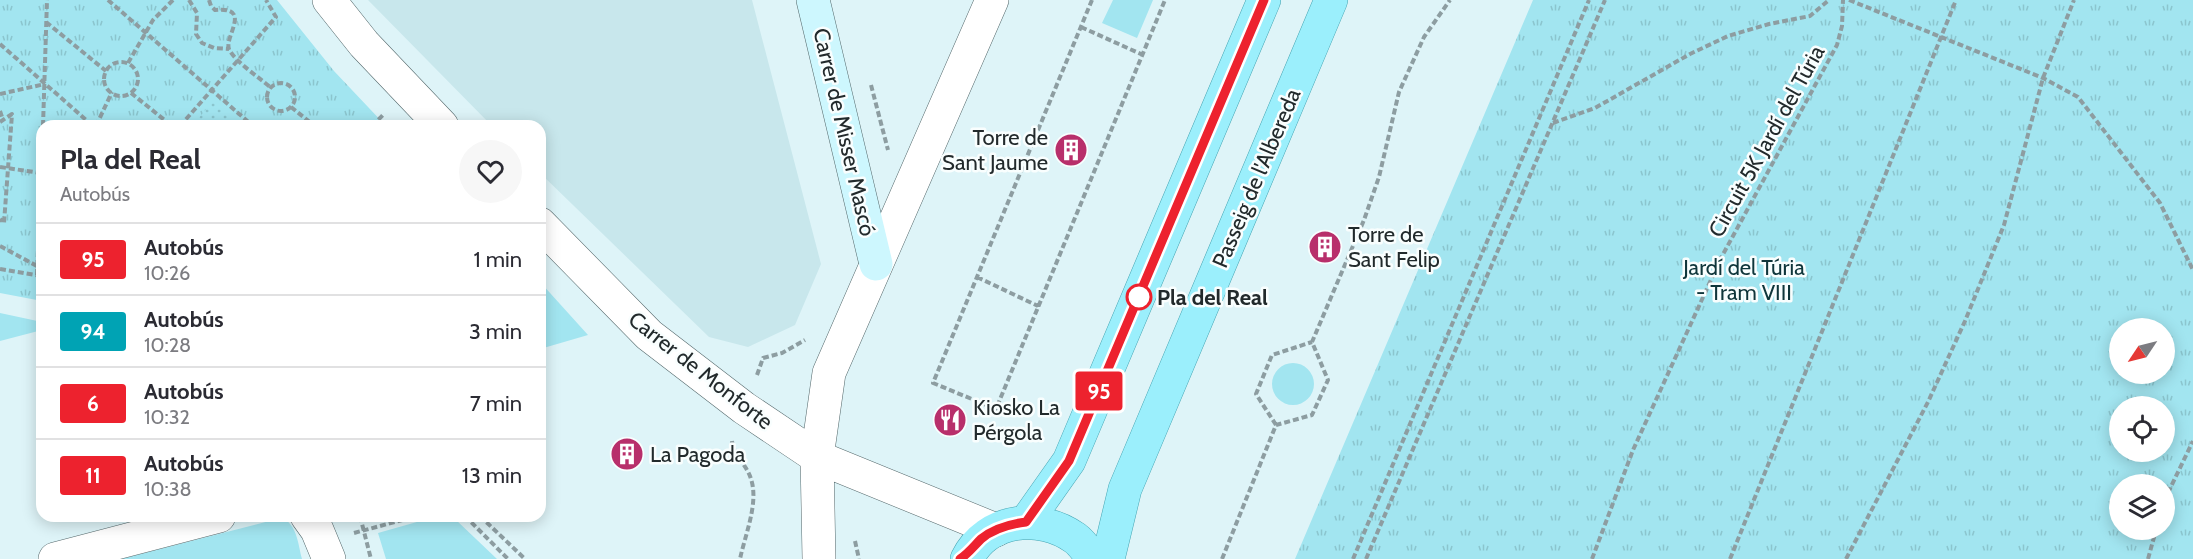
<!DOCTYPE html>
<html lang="es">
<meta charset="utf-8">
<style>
:root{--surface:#fff;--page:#f7f7f7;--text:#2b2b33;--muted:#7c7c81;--line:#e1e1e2}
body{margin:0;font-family:Cabin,sans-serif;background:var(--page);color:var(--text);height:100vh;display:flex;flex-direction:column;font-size:22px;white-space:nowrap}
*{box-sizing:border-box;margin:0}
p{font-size:20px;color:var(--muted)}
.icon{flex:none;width:33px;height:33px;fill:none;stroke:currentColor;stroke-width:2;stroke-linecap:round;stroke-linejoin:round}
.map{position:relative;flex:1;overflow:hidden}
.panel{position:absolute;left:36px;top:120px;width:510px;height:402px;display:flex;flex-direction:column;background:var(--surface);border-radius:18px;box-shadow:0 3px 15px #0003}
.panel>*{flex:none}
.badge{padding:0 12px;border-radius:4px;font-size:21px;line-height:39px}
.needle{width:39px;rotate:235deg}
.controls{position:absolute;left:2109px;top:318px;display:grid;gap:12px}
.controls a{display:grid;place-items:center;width:66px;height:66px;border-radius:50%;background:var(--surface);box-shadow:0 3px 15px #0003;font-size:30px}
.map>.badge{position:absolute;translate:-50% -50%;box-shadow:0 0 0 3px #fff}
.round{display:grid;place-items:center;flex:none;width:63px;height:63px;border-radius:32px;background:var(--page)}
.overview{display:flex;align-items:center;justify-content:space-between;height:102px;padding:0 24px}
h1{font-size:28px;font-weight:700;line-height:45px}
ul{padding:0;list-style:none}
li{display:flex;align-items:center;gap:18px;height:72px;padding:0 24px;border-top:2px solid var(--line)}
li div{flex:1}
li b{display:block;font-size:22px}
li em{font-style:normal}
li .badge{min-width:66px;font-weight:700;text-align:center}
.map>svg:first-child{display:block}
</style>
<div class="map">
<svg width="2193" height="559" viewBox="0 0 2193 559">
<defs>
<pattern id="park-tufts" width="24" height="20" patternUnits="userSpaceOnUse" patternTransform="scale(1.5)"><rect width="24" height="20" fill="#a2e5f0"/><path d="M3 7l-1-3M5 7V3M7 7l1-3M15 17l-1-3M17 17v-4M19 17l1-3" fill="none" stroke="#8bc5ce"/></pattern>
<pattern id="garden-dots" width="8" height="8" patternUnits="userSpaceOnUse" patternTransform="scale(1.5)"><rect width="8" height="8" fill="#a2e5f0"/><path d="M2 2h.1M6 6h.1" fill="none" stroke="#8bc5ce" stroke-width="1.8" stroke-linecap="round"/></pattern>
</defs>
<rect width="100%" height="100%" fill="#def4f8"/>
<path fill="#c8e7ec" d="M368 0H752L821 264 795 325 748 347 709 337 540 173V126H492Z"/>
<path fill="#a2e5f0" d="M1113 0H1153L1137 38 1102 23Z
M540 283H541L588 335 540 349Z
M0 313 42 322V330L0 341Z
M1272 384a21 21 0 1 1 42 0a21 21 0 1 1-42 0Z
M438 516H449L455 519 497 559H386L378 533Z
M281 518C297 523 298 544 302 559H121Z"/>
<path fill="url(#park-tufts)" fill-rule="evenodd" d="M0 0H277L334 71 386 126H42V301L0 293Z
M1533 0H2193V559H1295ZM2120 328H2164V374H2120ZM2120 406H2164V452H2120ZM2120 484H2164V530H2120Z"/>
<path fill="url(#garden-dots)" d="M213 101 241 126H192Z"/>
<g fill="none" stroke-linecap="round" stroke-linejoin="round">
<g stroke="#55696c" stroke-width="34">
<path id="street" d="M329 0 364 44 442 126
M540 224 649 335 744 408 817 457 996 530
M307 516 317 530 329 559
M55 559 219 516
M819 559 817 457 829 373 992 0"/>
</g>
<g stroke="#55696c" stroke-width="34">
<path id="secondary" d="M813 0 876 264"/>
</g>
<g stroke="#45a4b2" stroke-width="34">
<path id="primary" d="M1026 522 1069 461 1264 0
M967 559C987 518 1040 513 1075 538 1082 543 1088 552 1093 559
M1108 559 1125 489 1331 0"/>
</g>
<path stroke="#8d9da1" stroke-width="4" stroke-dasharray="6 3" stroke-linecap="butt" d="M108 0 253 126
M189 0 197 13 196 34 202 43 214 48 229 49
M209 0 211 6 215 10C253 6 224 37 229 49 234 61 260 78 270 87
M1092 0 933 383 996 409 1165 0
M1849 0 2043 78 2078 97 2160 203 2193 270
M46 22 106 71
M1081 27 1143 55
M0 44 93 126
M104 79a17 17 0 1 1 34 0a17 17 0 1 1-34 0Z
M128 63 153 20 173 0
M267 97a14 14 0 1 1 28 0a14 14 0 1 1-28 0Z
M871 85 888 150
M131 93 172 126
M0 94 45 84
M291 107 311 123
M0 111 3 120
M0 122 12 114 4 223 0 219
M1553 123 1595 108 1690 54 1728 36 1769 24 1810 16 1829 0
M43 126 47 0
M96 126 112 92
M180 126 276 17 266 0
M372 126 383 115
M0 167 41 173
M0 246 37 266
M0 269 42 276
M37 275 42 145
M977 277 1038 306
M757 375 763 358 782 353 805 340
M1276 425 1256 394 1272 355 1312 342
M732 441C733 455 747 465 751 479 759 503 745 535 740 559
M2164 501 2193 441
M360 516 371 559
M465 516 508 559
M480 516 525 559
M354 533 417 516
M855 541 859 559
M1222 559 1276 425 1312 415 1328 380 1312 342 1364 220 1379 177 1399 92 1424 37 1450 0
M1353 559 1589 0
M1366 559 1605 0
M1592 559 1633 450 1721 258 1837 45 1842 26 1843 0
M1730 559 1956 0
M1846 559 1928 402 1965 321 2004 225 2043 78 2074 0
M2148 559 2156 530"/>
<use href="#street" stroke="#fff" stroke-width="33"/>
<use href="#secondary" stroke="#cdf7fe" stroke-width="33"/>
<use href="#primary" stroke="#9beffc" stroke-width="33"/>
</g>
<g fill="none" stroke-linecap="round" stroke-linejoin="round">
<g stroke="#fff" stroke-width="14">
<path id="line" d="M960 559C969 553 974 546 981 539 994 528 1010 524 1026 522L1069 461 1264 0"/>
</g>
<use href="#line" stroke="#ed222e" stroke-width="9"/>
</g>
<defs>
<g id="building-disc" transform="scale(1.725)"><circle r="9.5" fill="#b82f6b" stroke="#f9fefe"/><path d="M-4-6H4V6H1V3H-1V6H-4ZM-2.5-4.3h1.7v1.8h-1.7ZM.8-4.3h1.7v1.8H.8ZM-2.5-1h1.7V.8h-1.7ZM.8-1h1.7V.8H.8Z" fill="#fff"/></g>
<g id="restaurant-disc" transform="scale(1.725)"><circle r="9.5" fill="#b82f6b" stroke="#f9fefe"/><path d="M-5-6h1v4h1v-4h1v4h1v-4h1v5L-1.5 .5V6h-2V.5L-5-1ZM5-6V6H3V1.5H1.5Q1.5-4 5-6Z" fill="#fff"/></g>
</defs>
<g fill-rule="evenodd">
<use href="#building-disc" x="1071" y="150"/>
<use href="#building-disc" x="1325" y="247"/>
<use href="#restaurant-disc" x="950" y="420"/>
<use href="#building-disc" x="627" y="454"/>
</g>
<circle fill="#fff" stroke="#ed222e" stroke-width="3" cx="1139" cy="297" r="12"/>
<g text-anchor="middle" stroke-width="5" stroke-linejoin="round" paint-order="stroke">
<g font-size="22" fill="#222a2c" stroke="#f9fefe">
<text transform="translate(845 132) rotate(77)" y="8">Carrer de Misser Mascó</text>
<text transform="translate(1766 141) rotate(-61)" y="8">Circuit 5K Jardí del Túria</text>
<text transform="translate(1256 178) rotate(-67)" y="8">Passeig de l'Albereda</text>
<text transform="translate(701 370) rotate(38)" y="8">Carrer de Monforte</text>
</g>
<g font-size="22" fill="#222a2c" stroke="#f9fefe" text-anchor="start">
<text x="1048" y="145" text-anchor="end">Torre de<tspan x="1048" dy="25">Sant Jaume</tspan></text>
<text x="1348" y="242">Torre de<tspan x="1348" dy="25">Sant Felip</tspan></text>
<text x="973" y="415">Kiosko La<tspan x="973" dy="25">Pérgola</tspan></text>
<text x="650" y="462">La Pagoda</text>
</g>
<g font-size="22" fill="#0f363b" stroke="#f9fefe">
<text x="1744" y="275">Jardí del Túria<tspan x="1744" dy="25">- Tram VIII</tspan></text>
</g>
<g font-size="22" font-weight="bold" fill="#222a2c" stroke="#f9fefe" text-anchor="start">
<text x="1157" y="305">Pla del Real</text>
</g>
</g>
</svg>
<div class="controls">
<a><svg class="needle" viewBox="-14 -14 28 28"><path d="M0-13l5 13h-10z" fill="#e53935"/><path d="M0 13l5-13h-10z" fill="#7c7c81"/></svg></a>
<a><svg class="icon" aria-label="locate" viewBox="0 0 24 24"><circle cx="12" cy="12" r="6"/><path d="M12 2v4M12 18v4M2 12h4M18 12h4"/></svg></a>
<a><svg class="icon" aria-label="layers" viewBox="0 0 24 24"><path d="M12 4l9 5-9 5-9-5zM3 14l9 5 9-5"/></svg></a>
</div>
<b class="badge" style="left:1099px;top:391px;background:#ed222e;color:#fff">95</b>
<section class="panel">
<div class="overview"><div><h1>Pla del Real</h1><p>Autobús</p></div><a class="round"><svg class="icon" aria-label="heart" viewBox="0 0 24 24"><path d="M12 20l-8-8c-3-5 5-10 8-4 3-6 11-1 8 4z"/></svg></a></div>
<ul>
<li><span class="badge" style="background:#ed222e;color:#fff">95</span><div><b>Autobús</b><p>10:26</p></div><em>1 min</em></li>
<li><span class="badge" style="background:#00a3b4;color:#fff">94</span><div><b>Autobús</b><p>10:28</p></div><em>3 min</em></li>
<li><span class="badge" style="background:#ed222e;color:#fff">6</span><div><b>Autobús</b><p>10:32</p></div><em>7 min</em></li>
<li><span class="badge" style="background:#ed222e;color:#fff">11</span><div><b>Autobús</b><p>10:38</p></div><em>13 min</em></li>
</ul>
</section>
</div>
